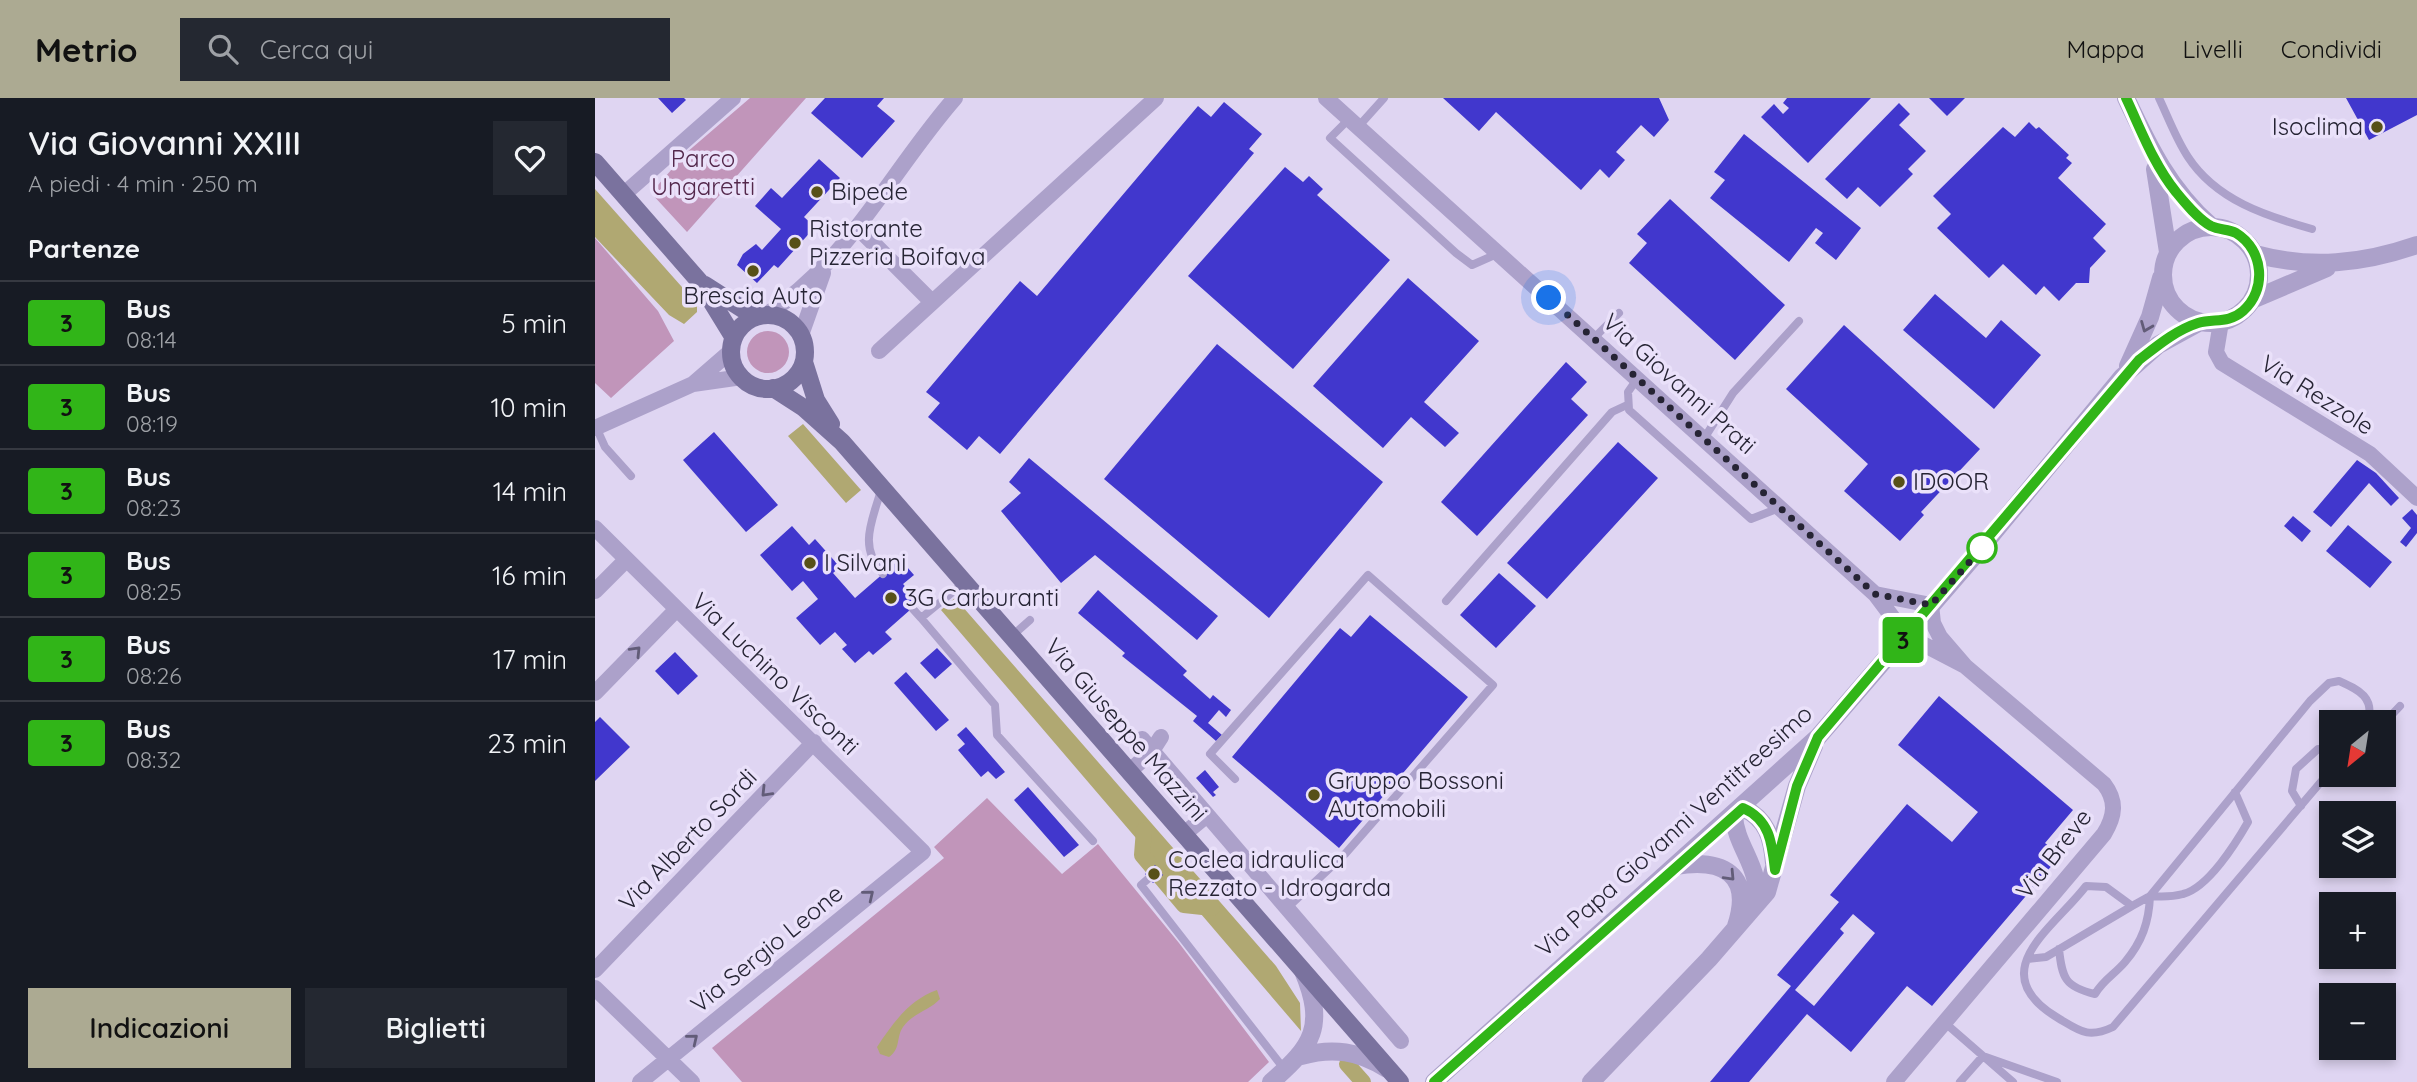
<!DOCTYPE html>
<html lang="it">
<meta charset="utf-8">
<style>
:root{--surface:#171b24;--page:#242831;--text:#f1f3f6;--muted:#9ea1a6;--line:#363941;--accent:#acaa92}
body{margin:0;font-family:Quicksand,sans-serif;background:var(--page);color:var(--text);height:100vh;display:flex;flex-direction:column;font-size:26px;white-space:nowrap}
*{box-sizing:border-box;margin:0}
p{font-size:23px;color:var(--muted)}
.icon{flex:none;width:38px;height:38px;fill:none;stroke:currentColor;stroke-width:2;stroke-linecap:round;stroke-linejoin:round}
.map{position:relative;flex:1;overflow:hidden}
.side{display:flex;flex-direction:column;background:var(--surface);width:595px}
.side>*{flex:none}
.badge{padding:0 14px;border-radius:5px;font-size:24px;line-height:46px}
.needle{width:46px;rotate:210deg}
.buttons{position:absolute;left:1724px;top:612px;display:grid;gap:14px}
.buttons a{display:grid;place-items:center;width:77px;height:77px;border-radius:0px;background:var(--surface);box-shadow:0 4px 10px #0003;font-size:35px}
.you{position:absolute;width:35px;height:35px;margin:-18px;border:5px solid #fff;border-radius:50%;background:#1a73e8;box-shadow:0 0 0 10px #1a73e833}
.map>.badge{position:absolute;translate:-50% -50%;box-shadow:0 0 0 4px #fff}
h2{padding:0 28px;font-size:26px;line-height:63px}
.round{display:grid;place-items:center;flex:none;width:74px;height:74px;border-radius:0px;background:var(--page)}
.summary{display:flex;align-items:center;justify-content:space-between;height:119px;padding:0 28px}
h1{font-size:33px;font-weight:600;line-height:52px}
.button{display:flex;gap:14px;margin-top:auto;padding:14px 28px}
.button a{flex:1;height:80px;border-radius:0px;background:var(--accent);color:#111;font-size:28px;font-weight:600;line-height:80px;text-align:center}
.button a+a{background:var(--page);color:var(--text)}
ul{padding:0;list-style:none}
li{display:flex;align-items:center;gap:21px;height:84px;padding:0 28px;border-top:2px solid var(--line)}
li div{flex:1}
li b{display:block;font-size:26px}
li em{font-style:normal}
li .badge{min-width:77px;font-weight:700;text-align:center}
header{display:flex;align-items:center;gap:42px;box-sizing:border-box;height:98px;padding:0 35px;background:var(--accent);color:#111}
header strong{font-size:33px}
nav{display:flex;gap:38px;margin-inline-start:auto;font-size:24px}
.search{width:490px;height:63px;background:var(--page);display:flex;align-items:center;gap:18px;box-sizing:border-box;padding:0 24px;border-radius:0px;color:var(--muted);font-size:26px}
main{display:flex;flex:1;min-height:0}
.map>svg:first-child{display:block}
</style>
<header>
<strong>Metrio</strong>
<div class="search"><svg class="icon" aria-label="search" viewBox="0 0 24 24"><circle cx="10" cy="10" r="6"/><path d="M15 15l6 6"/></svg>Cerca qui</div>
<nav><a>Mappa</a><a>Livelli</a><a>Condividi</a></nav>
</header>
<main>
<section class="side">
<div class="summary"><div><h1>Via Giovanni XXIII</h1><p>A piedi · 4 min · 250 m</p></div><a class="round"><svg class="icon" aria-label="heart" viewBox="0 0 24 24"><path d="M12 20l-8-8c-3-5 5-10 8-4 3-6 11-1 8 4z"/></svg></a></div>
<h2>Partenze</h2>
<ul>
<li><span class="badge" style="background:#31b518;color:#111">3</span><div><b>Bus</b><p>08:14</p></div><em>5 min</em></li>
<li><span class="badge" style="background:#31b518;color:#111">3</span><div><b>Bus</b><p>08:19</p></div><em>10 min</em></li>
<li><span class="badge" style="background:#31b518;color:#111">3</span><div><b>Bus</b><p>08:23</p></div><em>14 min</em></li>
<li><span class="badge" style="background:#31b518;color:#111">3</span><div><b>Bus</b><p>08:25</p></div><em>16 min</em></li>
<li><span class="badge" style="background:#31b518;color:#111">3</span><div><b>Bus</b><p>08:26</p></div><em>17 min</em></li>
<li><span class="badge" style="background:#31b518;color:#111">3</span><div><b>Bus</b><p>08:32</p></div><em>23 min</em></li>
</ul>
<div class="button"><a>Indicazioni</a><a>Biglietti</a></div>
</section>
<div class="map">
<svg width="1822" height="984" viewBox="0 0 1822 984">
<rect width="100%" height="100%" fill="#dfd5f2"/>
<path fill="#c195ba" d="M155 0H211L92 134 56 95 91 55Z
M0 140 63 213 79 243 16 300 0 285Z
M152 254a21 21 0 1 1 42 0a21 21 0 1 1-42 0Z
M392 700 467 776 503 746 584 845 674 964 653 984H147L117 950 349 760 339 749Z"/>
<path fill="#b0a872" d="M0 91 102 206V214L89 226 74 217 0 139Z
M208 326 266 392 251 405 193 338Z
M360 500 681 868 705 905 706 933 346 512Z
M342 892 345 901C335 912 318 915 308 929 301 939 306 951 294 959L285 956 282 949C298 925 314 902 342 892Z"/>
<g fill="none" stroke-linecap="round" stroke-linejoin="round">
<path stroke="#b0a872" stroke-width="16" d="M549 732 547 757 589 807 617 810
M752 966 768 984"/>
</g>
<path fill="#4137cd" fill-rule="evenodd" d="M63 0H89L91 2 77 15Z
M230 0H289L282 8 300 23 267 60 216 15Z
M848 0H1064L1074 22 1059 39 1046 27 1021 54 1030 62 1014 80 1005 71 986 92 901 14 884 33Z
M1192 0H1276L1213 65 1166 19 1179 6 1188 16 1194 10 1188 5Z
M1334 0H1370L1352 18Z
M1751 0H1822V17L1774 42Z
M629 4 667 36 654 51 659 55 405 356 384 338 372 352 333 319 345 305 331 294 425 183 442 198 603 8 616 19Z
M1304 5 1315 16 1304 27 1331 53 1313 71 1318 76 1285 109 1263 89 1252 101 1230 81Z
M1434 24 1441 31 1444 29 1474 57 1471 60 1477 65 1463 80 1511 126 1498 140 1511 153 1495 170 1494 185H1481L1464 203 1449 188 1441 197 1408 166 1394 180 1342 130 1356 116 1338 98 1408 29 1420 39Z
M1149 36 1266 130 1241 162 1220 145 1228 135 1221 130 1194 164 1115 100 1130 82 1119 74Z
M224 61 245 80 209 119 220 129 183 170 179 167 162 185 142 167 148 156 161 146 167 152 186 131 160 108 176 90 187 100Z
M690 69 708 84 714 78 728 91 722 97 795 162 698 271 593 178Z
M1075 101 1190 207 1140 262 1034 165 1052 145 1042 136Z
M813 180 884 243 829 304 864 335 850 349 816 319 788 350 718 288Z
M1340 196 1391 240 1406 222 1446 257 1399 311 1308 232Z
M1249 227 1385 351 1326 414 1329 417 1305 443 1249 393 1273 366 1191 291Z
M622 246 788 384 674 520 509 381Z
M971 264 992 284 976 301 993 317 882 438 846 404Z
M119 334 183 407 151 434 88 362Z
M1023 344 1063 380 952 501 912 465Z
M434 360 623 518 602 542 500 457 466 485 406 413 426 395 414 384Z
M1762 362 1781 375 1804 400 1796 408 1774 385 1736 429 1718 414Z
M1817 411 1822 417V435L1811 449 1805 444 1816 430 1807 420Z
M1698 418 1716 433 1707 444 1689 428Z
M1753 427 1797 464 1775 490 1731 453Z
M197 428 214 447 220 441 245 469 238 475 260 500 305 461 319 477 308 486 324 504 290 534 297 541 278 557 274 553 260 565 247 551 252 547 240 534 225 547 201 520 223 501 208 483 197 493 165 457Z
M904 475 941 508 901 550 865 517Z
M503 492 592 573 588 577 615 601 618 597 636 612 631 619 624 612 613 625 627 637 621 643 598 623 602 618 527 558 530 555 483 515Z
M775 517 873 599 744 750 637 659 745 530 756 539Z
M342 550 357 566 340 581 325 565Z
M80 554 103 578 83 597 60 573Z
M311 574 354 622 341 633 299 585Z
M1344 598 1478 712 1450 745 1465 758 1337 908 1312 888 1256 954 1212 916 1154 984H1115L1196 888 1182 877 1244 804 1235 797 1312 706 1357 744 1383 714 1303 647ZM1258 816 1280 835 1219 908 1200 892 1249 835 1245 831Z
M5 619 35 649 0 683V624Z
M371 629 410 674 401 681 393 673 386 679 363 652 370 646 362 637Z
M610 672 624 689 618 694 621 697 618 699 601 680Z
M433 689 484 747 469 759 419 702Z
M560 767 568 777 558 785 550 776Z"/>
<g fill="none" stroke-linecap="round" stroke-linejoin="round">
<path stroke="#aca1ca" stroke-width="8" d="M1564 0C1573 19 1581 41 1593 59 1621 102 1671 118 1717 131
M754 21 735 40 861 155 877 167 904 155
M763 29 789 0
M999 240 1024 215
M1042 281 1033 294 1034 312 1156 421 1184 410
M1 329 10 349 36 378
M1110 339 1138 295 1204 223
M286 392C277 424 263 448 288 476
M851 503 1017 314 1032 307
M317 510 326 520 370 484
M326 520 400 607 402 637 498 743
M417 538 435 522
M1788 626 1805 608
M1736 672 1518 929C1493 941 1485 933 1463 920 1386 874 1459 830 1491 788L1511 789 1537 808 1555 798 1715 603 1734 585 1744 583C1764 592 1780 599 1773 625
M640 681 615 656 773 477 898 587 750 756 692 810
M1706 708 1697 693 1701 671 1723 651H1736
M554 780 546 787 690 972
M1464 851C1467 880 1470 889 1500 896 1508 882 1520 876 1530 864 1547 844 1554 824 1555 798 1566 799 1577 799 1588 796 1613 790 1641 745 1653 724L1640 694
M1433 861 1451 859 1537 808
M1349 924 1418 984
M1365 984 1388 958 1462 984"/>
<path stroke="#aca1ca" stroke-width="16" d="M731 0 1280 496 1301 524 1308 541 1322 543 1370 568
M28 97 138 0
M263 130 337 204
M171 217C255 162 296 73 360 0
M1626 224 1621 254 1627 265 1775 356 1822 400
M206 237 228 175
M284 253 561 0
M98 286 136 253
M0 330 98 286 147 279
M0 430 328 754 45 984
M0 493 31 462
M1280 496 1336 507 1338 525 1345 539 1370 568 1509 686C1522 703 1520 718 1509 736L1299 984
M0 595 81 512
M547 641 806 943
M535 673 557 653 566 639
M589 736 612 717
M0 872 219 644
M0 890 97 984"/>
<path stroke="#aca1ca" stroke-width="18" d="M1531 0C1554 49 1575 92 1616 128
M1560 71 1573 154
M1568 177a48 48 0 1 1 96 0a48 48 0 1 1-96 0Z
M1660 156C1716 171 1767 166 1822 147
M1657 202 1732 170
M1533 268 1555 219 1566 180
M1148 710C1172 721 1177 740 1179 765
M1139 717C1140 751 1172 774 1158 810
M1080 768C1128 760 1158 776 1141 828
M706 958C738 949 764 953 792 971
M676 984C718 948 731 928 708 873
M839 984 1223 639 1381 456 1527 279 1563 247 1605 224
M996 984 1114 861 1172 794 1202 688 1219 648"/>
<path stroke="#7a729e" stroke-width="18" d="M0 64 104 183 139 240
M110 187 160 219
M136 254a37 37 0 1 1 74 0a37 37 0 1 1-74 0Z
M209 264 221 302 236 326
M178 290 209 310 247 344 805 984"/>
</g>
<defs><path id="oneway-chevron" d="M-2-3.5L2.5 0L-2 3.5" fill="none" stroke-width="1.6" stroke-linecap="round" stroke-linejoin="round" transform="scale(1.75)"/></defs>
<g stroke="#625c78">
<use href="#oneway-chevron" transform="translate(1551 229) rotate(112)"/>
<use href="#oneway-chevron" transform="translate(41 553) rotate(-46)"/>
<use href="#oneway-chevron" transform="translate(171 694) rotate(134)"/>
<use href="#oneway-chevron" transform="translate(1135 778) rotate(47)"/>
<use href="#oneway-chevron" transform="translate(274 797) rotate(-39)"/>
<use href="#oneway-chevron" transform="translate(98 941) rotate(-39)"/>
</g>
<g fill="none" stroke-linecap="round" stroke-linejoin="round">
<g stroke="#fff" stroke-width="16">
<path id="line" d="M839 984 1148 710C1175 722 1177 745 1180 772L1202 688 1223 639 1544 262C1562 248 1581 232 1603 225 1619 220 1633 226 1648 213 1672 192 1669 152 1641 135 1633 131 1624 132 1616 128 1603 121 1590 105 1581 94 1559 67 1546 32 1531 0"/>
</g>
<use href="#line" stroke="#31b518" stroke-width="10"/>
<path stroke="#262434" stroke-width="7" stroke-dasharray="0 12.6" d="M954 200 1280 496 1336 507 1387 450"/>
</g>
<g fill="#575018" stroke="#eae1fa" stroke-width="2.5">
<circle cx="1782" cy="29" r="7"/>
<circle cx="222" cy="94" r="7"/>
<circle cx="200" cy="145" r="7"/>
<circle cx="158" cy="173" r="7"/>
<circle cx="1304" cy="384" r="7"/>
<circle cx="215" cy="465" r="7"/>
<circle cx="296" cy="500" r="7"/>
<circle cx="719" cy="697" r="7"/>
<circle cx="559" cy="776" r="7"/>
</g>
<circle fill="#fff" stroke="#31b518" stroke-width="3.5" cx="1387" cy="450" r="14"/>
<g text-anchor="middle" stroke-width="7" stroke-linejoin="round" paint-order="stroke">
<g font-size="24" fill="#262434" stroke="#eae1fa" text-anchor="start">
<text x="1768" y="37" text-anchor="end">Isoclima</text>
<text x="236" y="102">Bipede</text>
<text x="214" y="139">Ristorante<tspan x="214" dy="28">Pizzeria Boifava</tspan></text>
<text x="158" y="206" text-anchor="middle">Brescia Auto</text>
<text x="1318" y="392">IDOOR</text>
<text x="229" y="473">I Silvani</text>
<text x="310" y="508">3G Carburanti</text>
<text x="733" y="691">Gruppo Bossoni<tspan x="733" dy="28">Automobili</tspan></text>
<text x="573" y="770">Coclea idraulica<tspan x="573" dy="28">Rezzato - Idrogarda</tspan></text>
</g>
<g font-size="24" fill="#53274b" stroke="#eae1fa">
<text x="108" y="69">Parco<tspan x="108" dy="28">Ungaretti</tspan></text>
</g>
<g font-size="24" fill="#262434" stroke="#eae1fa">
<text transform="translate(1084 286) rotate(42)" y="8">Via Giovanni Prati</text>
<text transform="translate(1722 297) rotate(32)" y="8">Via Rezzole</text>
<text transform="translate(180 576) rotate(44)" y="8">Via Luchino Visconti</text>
<text transform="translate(531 632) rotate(49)" y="8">Via Giuseppe Mazzini</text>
<text transform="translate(1079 733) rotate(-42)" y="8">Via Papa Giovanni Ventitreesimo</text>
<text transform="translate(93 742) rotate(-46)" y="8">Via Alberto Sordi</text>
<text transform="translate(1459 756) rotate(-52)" y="8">Via Breve</text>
<text transform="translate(172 851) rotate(-39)" y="8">Via Sergio Leone</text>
</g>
</g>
</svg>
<div class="buttons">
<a><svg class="needle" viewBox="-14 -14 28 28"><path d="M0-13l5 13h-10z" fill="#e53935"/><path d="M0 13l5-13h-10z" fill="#9ea1a6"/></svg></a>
<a><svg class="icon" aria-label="layers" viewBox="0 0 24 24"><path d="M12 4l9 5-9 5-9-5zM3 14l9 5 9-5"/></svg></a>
<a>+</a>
<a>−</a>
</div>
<div class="you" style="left:954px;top:200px"></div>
<b class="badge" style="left:1308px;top:542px;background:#31b518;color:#111">3</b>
</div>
</main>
